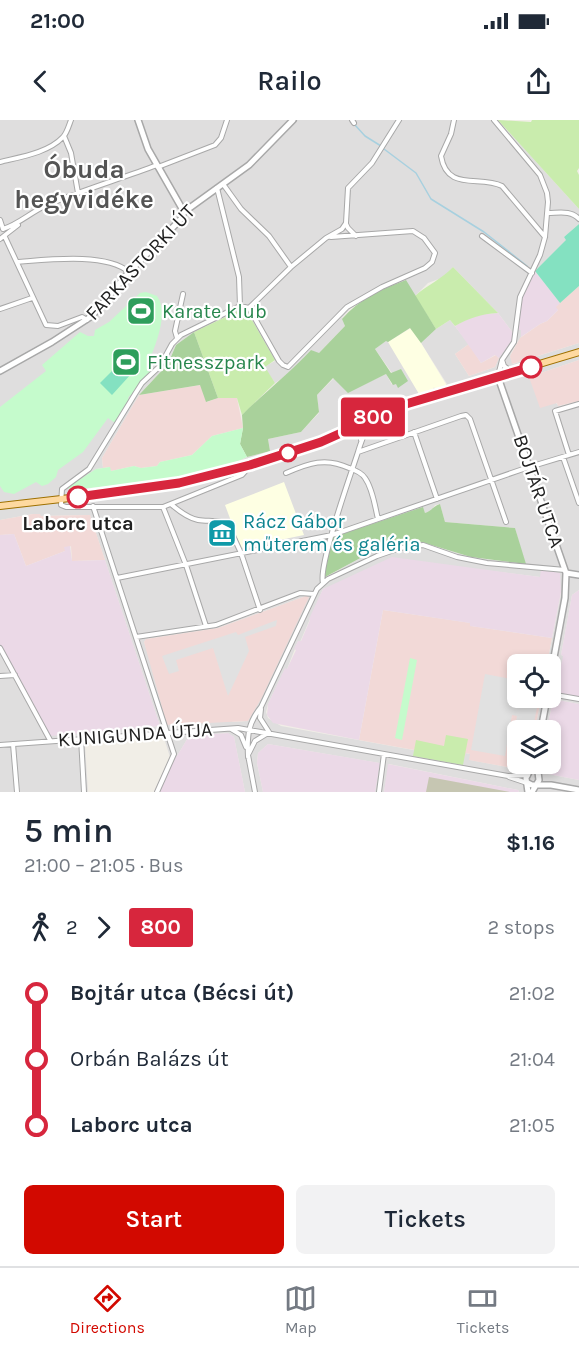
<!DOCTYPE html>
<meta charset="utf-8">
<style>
:root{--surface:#fff;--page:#f2f2f3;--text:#1f2937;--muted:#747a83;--line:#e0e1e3;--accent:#d20900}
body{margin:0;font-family:Karla,sans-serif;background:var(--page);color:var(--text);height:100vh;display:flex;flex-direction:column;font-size:22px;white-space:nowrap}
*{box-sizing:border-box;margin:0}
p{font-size:20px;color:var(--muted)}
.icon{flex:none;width:33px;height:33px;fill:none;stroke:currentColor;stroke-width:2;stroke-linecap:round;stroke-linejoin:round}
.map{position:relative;height:672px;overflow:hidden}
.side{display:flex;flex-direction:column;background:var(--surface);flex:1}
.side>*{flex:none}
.badge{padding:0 12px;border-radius:4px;font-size:21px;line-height:39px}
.controls{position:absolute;left:507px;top:534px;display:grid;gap:12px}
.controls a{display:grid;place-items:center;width:54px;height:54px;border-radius:9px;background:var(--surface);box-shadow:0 3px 9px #0003;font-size:30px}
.map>.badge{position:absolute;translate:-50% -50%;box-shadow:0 0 0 3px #fff}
.legs{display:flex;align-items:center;gap:9px;height:66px;padding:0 24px;font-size:20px}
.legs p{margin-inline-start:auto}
.overview{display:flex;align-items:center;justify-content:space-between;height:102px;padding:0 24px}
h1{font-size:33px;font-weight:600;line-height:45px}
.primary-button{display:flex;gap:12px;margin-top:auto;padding:12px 24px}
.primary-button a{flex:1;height:69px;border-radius:9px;background:var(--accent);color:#fff;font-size:24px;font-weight:600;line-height:69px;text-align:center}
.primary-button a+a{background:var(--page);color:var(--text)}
ul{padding:0 24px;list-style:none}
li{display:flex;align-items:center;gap:21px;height:66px;font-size:22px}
li i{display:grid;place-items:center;width:9px;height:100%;margin:0 8px;background:currentColor}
li i::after{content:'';width:15px;height:15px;margin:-8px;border:4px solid;border-radius:50%;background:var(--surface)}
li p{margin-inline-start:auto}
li:first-child i{background:linear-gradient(#0000 50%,currentColor 0)}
li:last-child i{background:linear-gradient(currentColor 50%,#0000 0)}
.status{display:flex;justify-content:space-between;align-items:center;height:42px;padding:0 30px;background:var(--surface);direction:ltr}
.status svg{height:16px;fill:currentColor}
header{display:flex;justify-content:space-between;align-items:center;height:78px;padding:0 24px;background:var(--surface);font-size:27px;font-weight:600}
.dock{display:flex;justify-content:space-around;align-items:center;height:84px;border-top:2px solid var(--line);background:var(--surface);font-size:16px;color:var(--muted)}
.dock a{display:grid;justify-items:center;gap:3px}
.dock .current{color:var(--accent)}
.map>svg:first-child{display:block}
</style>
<div class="status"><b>21:00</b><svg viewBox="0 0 49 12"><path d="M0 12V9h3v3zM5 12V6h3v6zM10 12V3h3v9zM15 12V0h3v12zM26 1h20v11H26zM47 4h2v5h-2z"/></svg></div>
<header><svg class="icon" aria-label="back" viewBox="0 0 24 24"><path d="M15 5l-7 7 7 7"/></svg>Railo<svg class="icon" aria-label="share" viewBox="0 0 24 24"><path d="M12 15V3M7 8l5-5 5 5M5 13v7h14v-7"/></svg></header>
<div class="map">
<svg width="579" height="672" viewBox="0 0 579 672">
<rect width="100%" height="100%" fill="#f1eee7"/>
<path fill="#dfdede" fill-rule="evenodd" d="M0 0H498L579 89V104L564 117 567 120 535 151 530 161 518 210H521V217L514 227 510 236 513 244 579 223V240L529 257 559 286 579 281V470L572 475 561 535 564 536 555 573 579 576V584L553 579 547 610H535L541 578H550V544H547L561 473 540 457 408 441V439L323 469 300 522 298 521 287 549H285L268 584 266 592 268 598 281 606 463 639 465 633 470 634V640L518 649 526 644H542L544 651 548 654 579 660V672H519L518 670 389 644 384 672H375L379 643 268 624 258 633 257 643 263 672H245L234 617 227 613 189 616 177 636 170 637 163 615 91 621 85 625 88 672H0V526L83 612 160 606 90 395 40 396V394H33L0 400ZM453 147 498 193 513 213V219L501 232 495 247 469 256 455 234 469 224 450 200 436 209 421 223 447 264 435 269 434 267 432 268 387 220 375 229 392 253V265L386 254 348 272 334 258 317 275 319 293 301 312 268 319 270 331 247 337 235 343 197 353 94 368 69 369 96 349 103 348 102 338 139 275 168 244 176 225 194 212 238 191 275 241 264 247 275 263 290 253 311 230 318 234 345 206 342 198 350 189 368 177 405 160 415 176 428 163 444 157ZM440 384 445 402 515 408 525 444 471 437 418 421 386 430 384 428 366 435 326 457V444L333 417 423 388 425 393 431 391 435 385ZM306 476 248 601 233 602 148 534 144 522 146 519 218 508Z"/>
<path fill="#f2d9d7" d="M579 166V223L512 244 510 236 520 218 540 204 547 201 558 190 555 187Z
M469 224 481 243 496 235 499 238 495 247 469 256 455 234Z
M579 240V281L558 286 557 283 540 288 529 257Z
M201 265 207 282 218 278H237L243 308 212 316 192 335 160 342 157 346 141 348 134 346 111 351 109 347 103 348 102 338 139 275Z
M33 394H40L41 396 90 395 105 440 72 441 71 426 65 431 26 446 14 414 0 415V400Z
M306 476 309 477 261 579 248 601 167 605 144 522 146 519 218 508Z
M383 490 471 503V506L552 518 547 544H518V578H541L535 610H518V644H526L523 647 518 649 469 640 470 634 466 633 464 639 359 620Z"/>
<path fill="#ebd9e7" d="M535 151 560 183 556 187 558 190 547 201 540 204 521 217V210H518L520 183Z
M498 193 513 213V219L499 238 495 235 481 243 455 206 469 198 485 194Z
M14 414 26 446 65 431 64 427 70 426 72 441 105 440 160 606 50 616 0 526V415Z
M392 437 540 457 541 450 560 453 561 472 552 518 470 506V503L383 490 359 620 273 603 267 595 268 584 285 548 287 549 296 530 294 529 298 521H301L310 500 309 499 323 469Z
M579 470V577L555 573 563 536 561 535 572 475Z
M553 579 579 584V660L548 654 543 648 542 644H550V610H547Z
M228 613 234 617 245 672H154L170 637 177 636 189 616Z
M268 624 380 643 375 672H263L257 643 258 633Z
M388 644 518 670 519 672H384Z"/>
<path fill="#feffe3" d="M411 208 421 223 447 266 435 269 434 267 433 270 419 274 388 222Z
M284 362 304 415 241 428 225 385Z"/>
<path fill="#c6c6b2" d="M429 657 510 672H426Z"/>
<path fill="#c9ecad" d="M498 0 531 2 532 0H579V48L577 51 579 55V89Z
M453 147 498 193C481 194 469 198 455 206L450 200 436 209 415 176C427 165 442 159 453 147Z
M238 191 248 193 275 240 265 247 275 263 242 295 237 278H218L194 212Z
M446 615 468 619 463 645 413 636 416 620 444 626Z"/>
<path fill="#a9d19b" d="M406 160 436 209 421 223 410 208 388 222 386 221 375 229 391 253 401 249 408 261 398 268 396 264 393 265 386 254 348 273 333 258 317 275 319 292 301 312 268 319 270 331 247 337 240 324 243 308 242 295C265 272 290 253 311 230L319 233 345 206 342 199C359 179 382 169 406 160Z
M194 212 218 278 206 282 200 265 139 275 168 244 176 225Z
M440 384 445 402 515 408 526 444 471 437 418 421 386 430 383 428 366 435 325 457 326 444 333 417 423 387 425 393C432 391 433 386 440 384Z"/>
<path fill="#c5fbcc" d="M146 172 157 176C169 192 156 224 149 241L154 251 132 276 130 275 128 278 130 280 115 303 108 298 83 332 58 350 56 357 48 364 42 366 36 362 14 374 4 372 0 366V287L46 251 42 245 80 212 88 216H94L95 210 109 202 140 173Z
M243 308 240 324 247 337C204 359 118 367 69 369L68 367 96 349 110 347 111 351 134 346 141 348 157 346 160 342 192 335 212 316Z
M410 538 417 540 402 620 395 618Z"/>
<path fill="#84e1c1" d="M579 104V166L560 183 535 151 566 120 564 117Z
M121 242 132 253 112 275 100 263Z"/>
<path fill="#e1e1e1" d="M277 500 276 506 245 517 249 531 228 576 213 528 176 540 179 551 169 554 162 536 236 512 238 515Z
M485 554 517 560 518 578H539L533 607 536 608V610H518L517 615 514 614 517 596 512 595 505 636 471 630Z"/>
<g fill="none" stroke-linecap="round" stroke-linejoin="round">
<path stroke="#a7d0df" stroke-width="1.5" d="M355 5 365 16 381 26
M384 29 416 53 431 79 484 112 527 146"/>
<g stroke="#a8a8a8" stroke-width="6">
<path id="minor" d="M352 0 354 3
M454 0 451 14 441 36C447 72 479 55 502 66L545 117
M494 0 540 55 547 73 548 82 545 117 540 135 520 177 514 222 502 240 498 256
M64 16 71 33 78 73
M0 42C20 37 48 33 63 17 67 13 69 5 71 0
M158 47 215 25 221 18 227 0
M223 64 241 89 269 116 291 147
M217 68 239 157 240 186
M548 93C559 93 571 90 579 99
M0 100 3 109C19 104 31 92 47 85 83 70 120 59 157 45
M346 104 348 108 356 116
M482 116 532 153
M5 117 46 205 58 206 82 197 87 200
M0 119 18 105
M17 142C45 140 106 132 129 152
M249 188 279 241 283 245 288 247 347 187 382 167 425 148 432 142 435 133 424 118 413 111 331 117
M0 189 32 178
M177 218 175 211 183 174
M502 240 504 246 512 252
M357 306 361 311V320
M414 312 437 379
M358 332C361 321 366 312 368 300
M569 335 555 291 579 284
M563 337 579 383
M250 346 242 355 163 387H66L61 385 62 369 89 349 135 274 142 263 160 246 172 224 181 215 240 186 249 188 291 147 326 118 342 109 346 103 348 68 372 43 399 0
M286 353C309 343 326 337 349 348 355 350 362 353 365 358 373 369 375 387 378 399
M172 385C179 391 188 398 198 400 208 402 219 399 228 405L241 433 260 490
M93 386 174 634 157 672
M163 387 186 445 206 506
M117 458 332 415 526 348 579 332
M323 463C318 445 351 354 358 332L461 296 466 295 470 299 506 402
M136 517 216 505 300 473 314 474
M0 528 50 620
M0 556 15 555
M550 574 579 579
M261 589 260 598 269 612
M231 609 241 615 246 627
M81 618 84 672
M13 624 17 672
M0 625 238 608 508 656 528 655
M249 633 255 621 268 613
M248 635 255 672
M248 637C247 616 248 603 261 587L317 469 328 459 377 436 400 428 423 425 457 437 487 443 565 450
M509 657 527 663
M379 672 384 634"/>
</g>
<g stroke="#a8a8a8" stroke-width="8">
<path id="tertiary" d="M138 0 148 29 184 92
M0 251 52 222 92 196 129 152 181 99 184 92 249 45 293 0
M498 257 566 453 565 478 550 559
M566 453 579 455
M541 610 547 578
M528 663 532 665H551L579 670
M528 672 526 658 533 644
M532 672 539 660 537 644"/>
</g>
<g stroke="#9e7000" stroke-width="8">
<path id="primary" d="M0 386 131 371 213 356 319 322 406 284 579 232"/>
</g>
<use href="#minor" stroke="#fff" stroke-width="4"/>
<use href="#tertiary" stroke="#fff" stroke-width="5"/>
<use href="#primary" stroke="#fed9a0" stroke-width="6"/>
</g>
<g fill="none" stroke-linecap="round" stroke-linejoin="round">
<g stroke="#fff" stroke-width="14">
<path id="line-1" d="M78 377 179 363 250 345 321 322 406 284 531 247"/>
</g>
<use href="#line-1" stroke="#d7263d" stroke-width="9"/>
</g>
<defs>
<g id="stadium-square" transform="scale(1.5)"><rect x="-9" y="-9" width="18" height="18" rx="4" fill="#2e9e5b" stroke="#fff"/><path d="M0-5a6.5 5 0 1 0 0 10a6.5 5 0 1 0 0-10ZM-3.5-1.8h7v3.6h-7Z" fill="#fff"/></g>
<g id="museum-square" transform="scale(1.5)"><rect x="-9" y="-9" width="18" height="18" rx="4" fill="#0f9aa8" stroke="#fff"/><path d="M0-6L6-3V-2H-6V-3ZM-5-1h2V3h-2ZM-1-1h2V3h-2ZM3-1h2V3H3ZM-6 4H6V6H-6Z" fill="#fff"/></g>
</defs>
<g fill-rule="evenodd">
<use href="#stadium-square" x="141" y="191"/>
<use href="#stadium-square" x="126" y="242"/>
<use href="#museum-square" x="222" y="413"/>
</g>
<g fill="#fff" stroke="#d7263d" stroke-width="3">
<circle cx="531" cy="247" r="10"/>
<circle cx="288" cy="333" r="8"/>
<circle cx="78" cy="377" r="10"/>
</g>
<g text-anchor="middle" stroke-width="4.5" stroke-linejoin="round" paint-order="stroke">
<g font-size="20" fill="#212121" stroke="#fff">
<text transform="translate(140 142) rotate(-47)" y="7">FARKASTORKI ÚT</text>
<text transform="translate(539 371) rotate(71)" y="7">BOJTÁR UTCA</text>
<text transform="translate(135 614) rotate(-4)" y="7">KUNIGUNDA ÚTJA</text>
</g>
<g font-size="20" fill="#27864d" stroke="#fff" text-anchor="start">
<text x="162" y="198">Karate klub</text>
<text x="147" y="249">Fitnesszpark</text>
</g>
<g font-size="20" fill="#0d838f" stroke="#fff" text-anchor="start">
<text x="243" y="408">Rácz Gábor<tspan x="243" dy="23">műterem és galéria</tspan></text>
</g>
<g font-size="20" font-weight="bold" fill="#212121" stroke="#fff">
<text x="78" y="410">Laborc utca</text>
</g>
<g font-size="26" font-weight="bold" fill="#545454" stroke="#fff">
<text x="84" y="58">Óbuda<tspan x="84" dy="30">hegyvidéke</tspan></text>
</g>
</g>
</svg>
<div class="controls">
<a><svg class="icon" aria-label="locate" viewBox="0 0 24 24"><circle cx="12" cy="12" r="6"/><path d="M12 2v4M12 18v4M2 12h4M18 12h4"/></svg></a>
<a><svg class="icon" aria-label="layers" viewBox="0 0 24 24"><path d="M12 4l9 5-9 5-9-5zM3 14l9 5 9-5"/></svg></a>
</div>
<b class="badge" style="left:373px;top:297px;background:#d7263d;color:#fff">800</b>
</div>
<section class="side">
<div class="overview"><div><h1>5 min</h1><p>21:00 – 21:05 · Bus</p></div><b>$1.16</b></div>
<div class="legs"><svg class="icon" aria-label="walk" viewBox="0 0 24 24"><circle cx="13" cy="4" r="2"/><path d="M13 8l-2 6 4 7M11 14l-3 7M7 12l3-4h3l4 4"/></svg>2<svg class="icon" aria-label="forward" viewBox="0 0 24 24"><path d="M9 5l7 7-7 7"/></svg><b class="badge" style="background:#d7263d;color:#fff">800</b><p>2 stops</p></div>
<ul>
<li><i style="color:#d7263d"></i><b>Bojtár utca (Bécsi út)</b><p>21:02</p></li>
<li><i style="color:#d7263d"></i><span>Orbán Balázs út</span><p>21:04</p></li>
<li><i style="color:#d7263d"></i><b>Laborc utca</b><p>21:05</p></li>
</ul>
<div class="primary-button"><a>Start</a><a>Tickets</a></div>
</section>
<nav class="dock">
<a class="current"><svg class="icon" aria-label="directions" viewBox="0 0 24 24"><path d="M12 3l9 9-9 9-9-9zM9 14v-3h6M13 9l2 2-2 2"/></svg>Directions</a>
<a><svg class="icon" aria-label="map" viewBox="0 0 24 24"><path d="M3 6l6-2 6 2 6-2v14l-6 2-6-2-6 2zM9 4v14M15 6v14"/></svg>Map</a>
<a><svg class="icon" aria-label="tickets" viewBox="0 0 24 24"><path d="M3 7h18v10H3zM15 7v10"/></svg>Tickets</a>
</nav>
